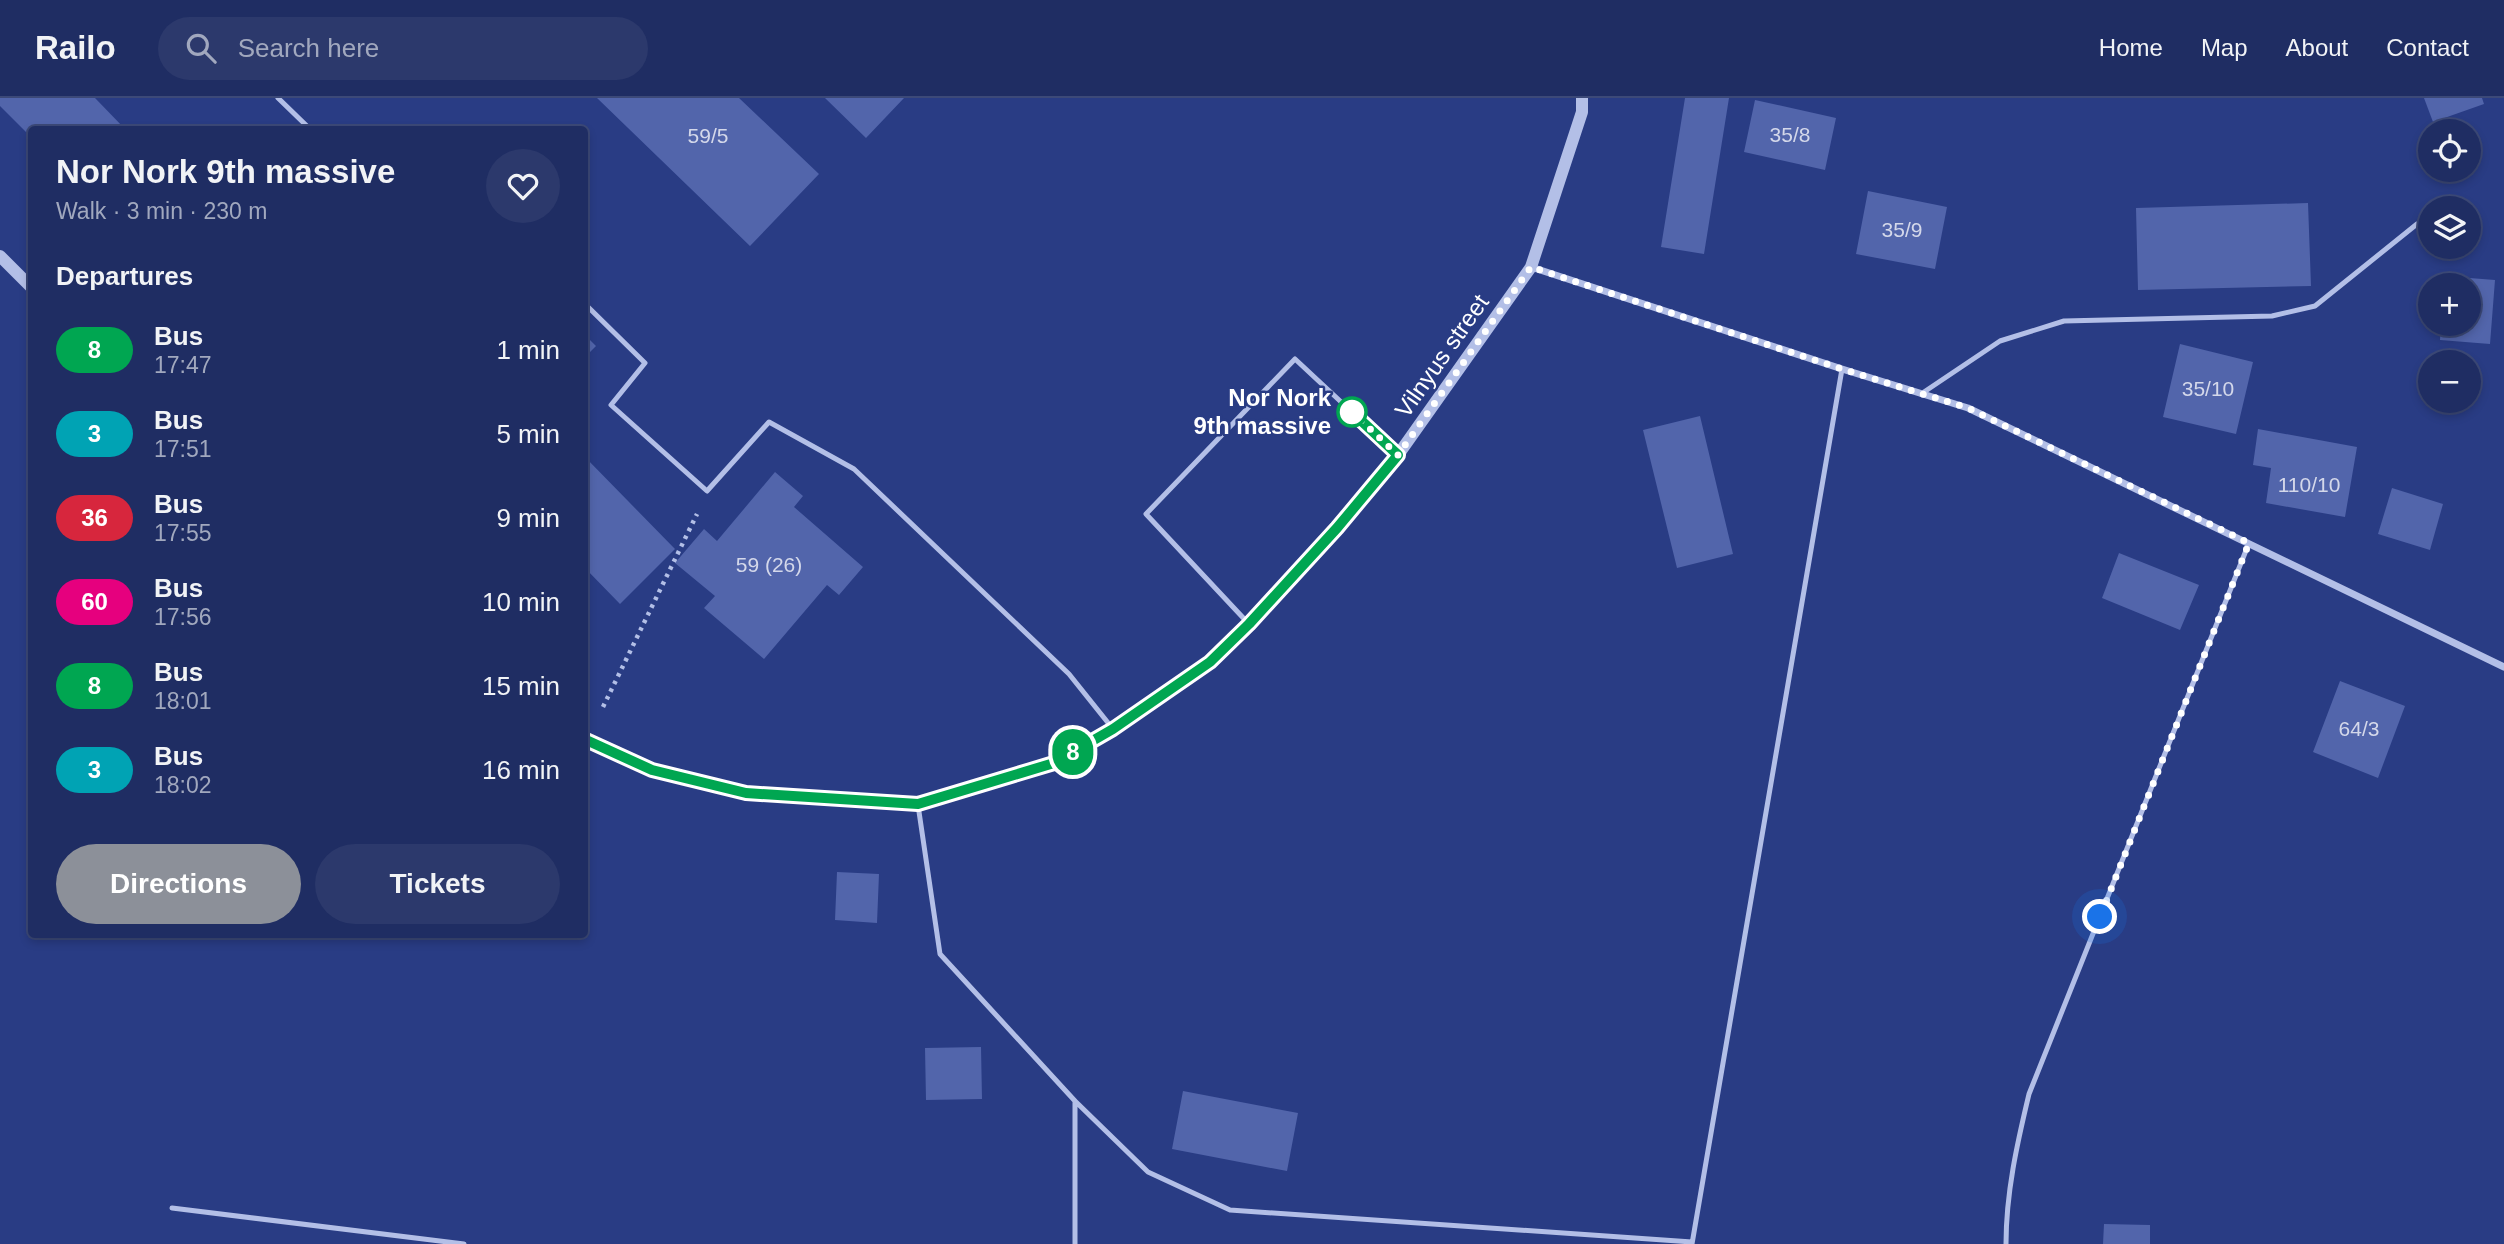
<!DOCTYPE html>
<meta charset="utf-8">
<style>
:root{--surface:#1f2d63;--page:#2c396c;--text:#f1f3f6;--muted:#a1a8be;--line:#3c4978;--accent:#8c9099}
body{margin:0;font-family:Arial,sans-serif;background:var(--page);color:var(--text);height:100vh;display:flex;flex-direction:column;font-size:26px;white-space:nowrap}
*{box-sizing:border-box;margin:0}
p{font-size:23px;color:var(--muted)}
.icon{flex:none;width:38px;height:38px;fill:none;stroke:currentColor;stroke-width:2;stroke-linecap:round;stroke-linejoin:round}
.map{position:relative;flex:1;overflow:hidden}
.panel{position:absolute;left:28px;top:28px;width:560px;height:812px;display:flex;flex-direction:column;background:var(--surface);border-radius:7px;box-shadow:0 4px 10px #0003,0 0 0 2px var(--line)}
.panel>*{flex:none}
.badge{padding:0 14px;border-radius:23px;font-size:24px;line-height:46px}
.tools{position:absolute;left:2418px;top:21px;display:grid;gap:14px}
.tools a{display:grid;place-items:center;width:63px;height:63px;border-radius:50%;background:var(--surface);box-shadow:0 4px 10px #0003,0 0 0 2px var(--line);font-size:35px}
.you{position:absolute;width:35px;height:35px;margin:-18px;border:5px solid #fff;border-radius:50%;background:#1a73e8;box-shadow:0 0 0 10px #1a73e833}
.map>.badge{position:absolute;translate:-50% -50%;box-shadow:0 0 0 4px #fff}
h2{padding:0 28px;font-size:26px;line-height:63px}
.round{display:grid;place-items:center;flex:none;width:74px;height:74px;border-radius:37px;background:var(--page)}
.overview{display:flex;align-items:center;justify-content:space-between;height:119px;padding:0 28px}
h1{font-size:33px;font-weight:800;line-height:52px}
.button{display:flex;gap:14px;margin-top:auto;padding:14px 28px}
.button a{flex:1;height:80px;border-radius:42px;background:var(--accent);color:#fff;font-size:28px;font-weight:800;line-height:80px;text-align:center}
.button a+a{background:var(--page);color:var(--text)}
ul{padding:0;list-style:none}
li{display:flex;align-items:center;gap:21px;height:84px;padding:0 28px}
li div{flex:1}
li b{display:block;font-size:26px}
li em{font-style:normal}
li .badge{min-width:77px;font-weight:700;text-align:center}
header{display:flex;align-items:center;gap:42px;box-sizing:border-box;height:98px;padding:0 35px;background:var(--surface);border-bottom:2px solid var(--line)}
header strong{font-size:33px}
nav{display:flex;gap:38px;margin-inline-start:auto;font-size:24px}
.search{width:490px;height:63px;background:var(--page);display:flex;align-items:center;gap:18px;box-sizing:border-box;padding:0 24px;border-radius:38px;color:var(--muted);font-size:26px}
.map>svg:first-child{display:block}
</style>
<header>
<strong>Railo</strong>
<div class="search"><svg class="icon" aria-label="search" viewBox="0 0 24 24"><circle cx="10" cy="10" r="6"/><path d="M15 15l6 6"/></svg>Search here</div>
<nav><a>Home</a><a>Map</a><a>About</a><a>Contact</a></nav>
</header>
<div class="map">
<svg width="2504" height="1146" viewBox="0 0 2504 1146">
<rect width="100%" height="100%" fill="#293c84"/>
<path fill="#5265ab" d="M0 0H95L126 32H32V40L0 8Z
M597 0H739L819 76 750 148Z
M825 0H904L866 40Z
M1685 0H1729L1704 156 1661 149Z
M2424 0H2482L2484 6 2433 24Z
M1755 2 1836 20 1825 72 1744 54Z
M1868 93 1947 109 1935 171 1856 156Z
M2308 105 2311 188 2138 192 2136 110Z
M2444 178 2495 182 2490 246 2440 242 2441 226H2469V187H2443Z
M584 236 596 248 584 260Z
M2180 246 2253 264 2236 336 2163 319Z
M1700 318 1733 456 1677 470 1643 332Z
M2258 331 2357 349 2345 419 2266 405 2271 370 2253 367Z
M584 358 675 451 620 506 584 469Z
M775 374 803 398 794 409 863 469 839 497 827 487 764 561 704 510 715 498 675 465 704 431 717 443Z
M2392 390 2443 406 2430 452 2378 436Z
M2119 455 2199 487 2180 532 2102 500Z
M2340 583 2405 608 2378 680 2313 654Z
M837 774 879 776 877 825 835 822Z
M981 949 982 1001 926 1002 925 950Z
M1183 993 1298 1015 1287 1073 1172 1051Z
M2104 1126 2150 1127V1146H2103Z"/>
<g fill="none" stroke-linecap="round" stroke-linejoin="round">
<path stroke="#b3bfe7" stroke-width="4.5" stroke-dasharray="3.5 5" stroke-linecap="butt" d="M603 609 697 416"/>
<path stroke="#b3bfe7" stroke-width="5" d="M278 0 311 32
M584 205 645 265 611 307 707 393 769 324 854 371 1069 576 1113 631
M1921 296 2000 243 2064 223 2272 218 2315 208 2417 126
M1248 525 1146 416 1295 261 1398 357
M918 707 940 856 1075 1003 1148 1074 1230 1112 1692 1144
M1075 1003V1146
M172 1110 464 1146
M1692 1146 1842 271
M2006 1146C2006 1095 2017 1046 2029 996L2249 445"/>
<path stroke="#b3bfe7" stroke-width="7" d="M1531 169 1842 271 1968 310 2504 569"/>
<path stroke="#b3bfe7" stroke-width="12" d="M0 158 32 190
M584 641 652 672 746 695 918 706 1053 665 1113 631 1210 564 1249 526 1337 431 1398 357 1531 169 1582 14V0"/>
</g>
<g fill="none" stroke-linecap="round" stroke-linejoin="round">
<g stroke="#fff" stroke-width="16">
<path id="line" d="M584 641 652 672 746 695 918 706 1054 665 1113 631 1210 564 1249 526 1337 430 1398 357 1352 314"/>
</g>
<use href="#line" stroke="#00a651" stroke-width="10"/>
<path stroke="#fff" stroke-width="7" stroke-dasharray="0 12.6" d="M1352 314 1398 357 1531 169 1842 271 1968 310 2249 445 2100 819"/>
</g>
<circle fill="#fff" stroke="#00a651" stroke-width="3.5" cx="1352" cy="314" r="14"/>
<g text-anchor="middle" stroke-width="5" stroke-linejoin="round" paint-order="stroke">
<g font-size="21" fill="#d4d8ea">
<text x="1790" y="44">35/8</text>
<text x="708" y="45">59/5</text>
<text x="1902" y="139">35/9</text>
<text x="2208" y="298">35/10</text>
<text x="2309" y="394">110/10</text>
<text x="769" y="474">59 (26)</text>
<text x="2359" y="638">64/3</text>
</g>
<g font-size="24" fill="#fff" stroke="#293c84">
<text transform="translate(1442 258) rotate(-55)" y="8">Vilnyus street</text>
</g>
<g font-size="24" font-weight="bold" fill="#fff" stroke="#293c84" text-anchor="end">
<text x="1331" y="308">Nor Nork<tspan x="1331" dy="28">9th massive</tspan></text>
</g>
</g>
</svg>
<div class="tools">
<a><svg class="icon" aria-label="locate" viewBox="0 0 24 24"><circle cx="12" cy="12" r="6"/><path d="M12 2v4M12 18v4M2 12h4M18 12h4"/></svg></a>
<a><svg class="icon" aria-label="layers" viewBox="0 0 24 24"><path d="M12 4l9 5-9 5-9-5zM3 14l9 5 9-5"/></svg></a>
<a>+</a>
<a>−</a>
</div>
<div class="you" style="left:2100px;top:819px"></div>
<b class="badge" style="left:1073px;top:654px;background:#00a651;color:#fff">8</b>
<section class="panel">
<div class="overview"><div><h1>Nor Nork 9th massive</h1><p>Walk · 3 min · 230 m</p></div><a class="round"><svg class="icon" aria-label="heart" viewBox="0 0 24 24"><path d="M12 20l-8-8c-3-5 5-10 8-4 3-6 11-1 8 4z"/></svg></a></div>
<h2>Departures</h2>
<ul>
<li><span class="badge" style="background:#00a651;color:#fff">8</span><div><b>Bus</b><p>17:47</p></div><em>1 min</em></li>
<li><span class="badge" style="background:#00a3b4;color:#fff">3</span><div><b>Bus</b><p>17:51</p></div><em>5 min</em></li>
<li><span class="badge" style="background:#d7263d;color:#fff">36</span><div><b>Bus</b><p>17:55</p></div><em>9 min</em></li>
<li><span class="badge" style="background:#e6007e;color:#fff">60</span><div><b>Bus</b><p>17:56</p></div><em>10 min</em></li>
<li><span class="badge" style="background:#00a651;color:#fff">8</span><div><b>Bus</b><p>18:01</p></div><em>15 min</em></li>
<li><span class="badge" style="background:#00a3b4;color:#fff">3</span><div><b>Bus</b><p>18:02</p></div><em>16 min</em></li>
</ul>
<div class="button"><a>Directions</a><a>Tickets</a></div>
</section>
</div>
